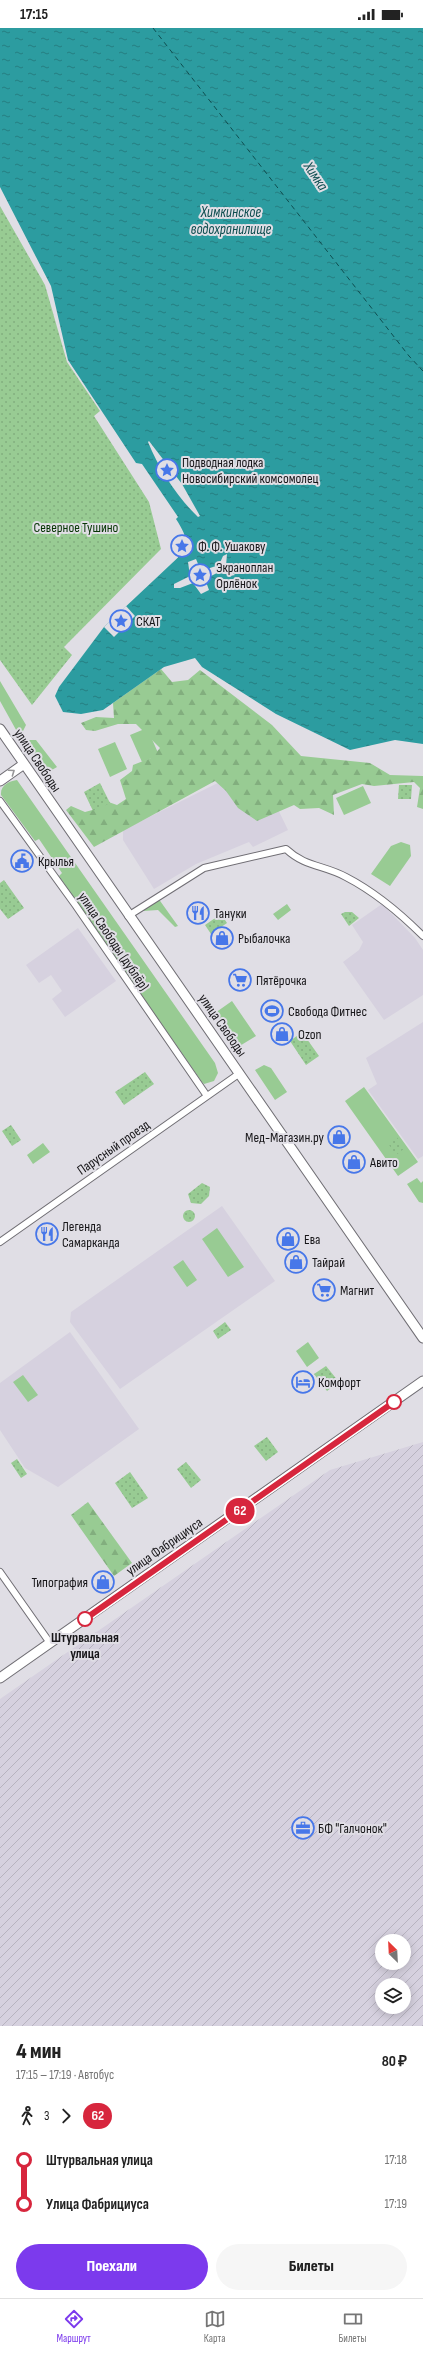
<!DOCTYPE html>
<html lang="ru">
<meta charset="utf-8">
<style>
:root{--surface:#fff;--page:#f6f6f6;--text:#222;--muted:#767676;--line:#e0e0e0;--accent:#7c3aed}
body{margin:0;font-family:"Sofia Sans Condensed",sans-serif;background:var(--page);color:var(--text);height:100vh;display:flex;flex-direction:column;font-size:15px;white-space:nowrap}
*{box-sizing:border-box;margin:0}
p{font-size:13px;color:var(--muted)}
.icon{flex:none;width:22px;height:22px;fill:none;stroke:currentColor;stroke-width:2;stroke-linecap:round;stroke-linejoin:round}
.map{position:relative;height:1998px;overflow:hidden}
.details{display:flex;flex-direction:column;background:var(--surface);flex:1}
.details>*{flex:none}
.badge{padding:0 8px;border-radius:13px;font-size:14px;line-height:26px}
.needle{width:26px;rotate:336deg}
.tools{position:absolute;left:375px;top:1906px;display:grid;gap:8px}
.tools a{display:grid;place-items:center;width:36px;height:36px;border-radius:50%;background:var(--surface);box-shadow:0 2px 10px #0003;font-size:20px}
.map>.badge{position:absolute;translate:-50% -50%;box-shadow:0 0 0 2px #fff}
.legs{display:flex;align-items:center;gap:6px;height:44px;padding:0 16px;font-size:13px}
.legs p{margin-inline-start:auto}
.overview{display:flex;align-items:center;justify-content:space-between;height:68px;padding:0 16px}
h1{font-size:22px;font-weight:800;line-height:30px}
.action{display:flex;gap:8px;margin-top:auto;padding:8px 16px}
.action a{flex:1;height:46px;border-radius:24px;background:var(--accent);color:#fff;font-size:16px;font-weight:800;line-height:46px;text-align:center}
.action a+a{background:var(--page);color:var(--text)}
ul{padding:0 16px;list-style:none}
li{display:flex;align-items:center;gap:14px;height:44px;font-size:15px}
li i{display:grid;place-items:center;width:6px;height:100%;margin:0 5px;background:currentColor}
li i::after{content:'';width:10px;height:10px;margin:-5px;border:3px solid;border-radius:50%;background:var(--surface)}
li p{margin-inline-start:auto}
li:first-child i{background:linear-gradient(#0000 50%,currentColor 0)}
li:last-child i{background:linear-gradient(currentColor 50%,#0000 0)}
.status{display:flex;justify-content:space-between;align-items:center;height:28px;padding:0 20px;background:var(--surface);direction:ltr}
.status svg{height:11px;fill:currentColor}
.menu{display:flex;justify-content:space-around;align-items:center;height:56px;border-top:1px solid var(--line);background:var(--surface);font-size:11px;color:var(--muted)}
.menu a{display:grid;justify-items:center;gap:2px}
.menu .on{color:var(--accent)}
.map>svg:first-child{display:block}
</style>
<div class="status"><b>17:15</b><svg viewBox="0 0 49 12"><path d="M0 12V9h3v3zM5 12V6h3v6zM10 12V3h3v9zM15 12V0h3v12zM26 1h20v11H26zM47 4h2v5h-2z"/></svg></div>
<div class="map">
<svg width="423" height="1998" viewBox="0 0 423 1998">
<defs>
<pattern id="industrial-furrows" width="10" height="10" patternUnits="userSpaceOnUse"><rect width="10" height="10" fill="#d6d1df"/><path d="M-1 1l2-2M0 10L10 0M9 11l2-2" fill="none" stroke="#b7b3bf"/></pattern>
<pattern id="forest-firs" width="22" height="20" patternUnits="userSpaceOnUse"><rect width="22" height="20" fill="#98cb93"/><path d="M5 1l3.5 6h-7zM16 11l3.5 6h-7z" fill="#82ae7e"/></pattern>
<pattern id="park-dots" width="8" height="8" patternUnits="userSpaceOnUse"><rect width="8" height="8" fill="#98cb93"/><path d="M2 2h.1M6 6h.1" fill="none" stroke="#82ae7e" stroke-width="1.8" stroke-linecap="round"/></pattern>
<pattern id="water-ripples" width="26" height="14" patternUnits="userSpaceOnUse"><rect width="26" height="14" fill="#2c9ca0"/><path d="M2 4q2-2 4 0t4 0M15 11q2-2 4 0t4 0" fill="none" stroke="#257e82"/></pattern>
</defs>
<rect width="100%" height="100%" fill="#e0dee5"/>
<path fill="#d6d1df" d="M256 736 288 802 253 819 249 814 196 836 154 861 123 812V802Z
M382 876 415 910 423 922V967L384 992 343 934 359 922 363 914 352 897Z
M78 900 116 953 65 989 52 971 62 963 51 947 39 955 26 937Z
M423 994V1128L418 1131 368 1062 377 1056 366 1030Z
M222 1178 275 1253 120 1361 70 1294 71 1284Z
M70 1304 139 1401 58 1459 25 1440 0 1402V1355Z"/>
<path fill="url(#industrial-furrows)" fill-rule="evenodd" d="M423 1414V1998H0V1671L330 1442ZM382 1913H404V1935H382ZM382 1957H404V1979H382Z"/>
<path fill="#98cb93" d="M0 653 26 697 20 709 0 673Z
M147 700 159 727 142 734 130 707Z
M21 712H36L57 739 45 746Z
M115 714 127 741 110 749 98 721Z
M17 752 215 1035 218 1045 214 1053 204 1056 202 1054 59 848 62 845 39 811 35 813 1 767C0 757 10 753 17 752Z
M363 758 371 775 344 787 336 770Z
M401 814 410 817 411 828 390 858 371 846 391 818Z
M158 870 178 898 175 899 158 882 143 883Z
M287 876 291 882 278 892 273 886Z
M232 973 256 1008 238 1019 215 985Z
M264 1037 271 1040 287 1064 275 1072 255 1042Z
M364 1059 418 1134 398 1148 345 1073Z
M43 1115 50 1124 33 1136 27 1127Z
M417 1150 421 1155 423 1153V1175L419 1174 407 1156Z
M217 1200 244 1239 228 1249 202 1211Z
M183 1232 197 1252 187 1259 173 1239Z
M308 1314 319 1330 307 1339 296 1323Z
M23 1347 38 1367 28 1374 13 1354Z"/>
<path fill="url(#forest-firs)" d="M161 641 172 654 188 652 200 642 272 697 301 728 370 735 390 747 423 748V781L417 779 420 760 414 754 374 758 362 756 333 767 334 787 319 780 300 781 294 777 257 793 238 780 226 763 215 753 94 819 66 782 71 778 85 784 96 781 100 771 117 777 126 771 120 752 132 743 133 737 151 730 160 720 136 696H118L95 703 86 702 81 695 96 689 114 690 113 675Z
M88 1474 132 1535 114 1548 71 1487Z"/>
<path fill="url(#park-dots)" d="M0 178 45 257 67 334 100 383 94 388 149 474 161 521 64 619 72 627 32 677 0 632Z
M100 755 110 775 93 783 84 764Z
M399 757H412L411 771H398Z
M4 852 24 880 8 891 0 881V855Z
M345 884H352L359 890 349 898 341 886Z
M221 886 227 895 211 906 205 897Z
M302 1004 319 1028 306 1037 290 1013Z
M145 1044 154 1056 124 1077 115 1064Z
M11 1097 21 1112 12 1118 2 1103Z
M396 1108 405 1120 396 1127 387 1114Z
M202 1155 210 1159 209 1168 201 1176 191 1175 188 1166Z
M183 1188a6 6 0 1 1 12 0a6 6 0 1 1-12 0Z
M225 1294 231 1302 218 1311 213 1303Z
M326 1338 339 1354 327 1363 314 1346Z
M267 1409 278 1424 266 1433 254 1418Z
M17 1431 27 1446 21 1450 11 1435Z
M186 1434 201 1452 191 1460 177 1441Z
M130 1444 148 1470 132 1480 115 1455Z"/>
<path fill="url(#water-ripples)" fill-rule="evenodd" d="M0 0H423V716L395 712 350 722 276 686 202 639 195 630 164 639 103 682 81 686 63 684 55 668 59 659 104 599 186 522C187 509 183 502 176 491L178 489 176 486 142 436 136 435 68 332 51 258 0 159ZM149 413 182 456 200 488 198 489C177 469 159 441 148 414ZM227 526 226 538 235 547 230 548 221 543 205 551 209 562 201 566 193 555 180 560H174V556L190 548 188 534 196 531 201 543 219 537 223 528Z"/>
<path fill="#e0dee5" d="M126 578 135 588 114 609 104 599Z"/>
<g fill="none" stroke-linecap="round" stroke-linejoin="round">
<path stroke="#0e4e50" stroke-width="1" stroke-dasharray="5 4" stroke-linecap="butt" d="M153 0 409 328 423 343"/>
<g stroke="#706e74" stroke-width="8">
<path id="minor" d="M0 773 76 878 207 1068
M128 888 204 840 286 821C305 839 324 837 346 849 375 864 400 885 423 908
M0 1214 240 1045
M0 1544 50 1615"/>
</g>
<g stroke="#706e74" stroke-width="11">
<path id="secondary" d="M0 701 423 1310
M0 753 24 736
M0 1650 423 1353"/>
</g>
<use href="#minor" stroke="#fff" stroke-width="6"/>
<use href="#secondary" stroke="#fff" stroke-width="9"/>
</g>
<defs><path id="oneway-chevron" d="M-2-3.5L2.5 0L-2 3.5" fill="none" stroke-width="1.6" stroke-linecap="round" stroke-linejoin="round"/></defs>
<use stroke="#979698" href="#oneway-chevron" transform="translate(12 744) rotate(-35)"/>
<g fill="none" stroke-linecap="round" stroke-linejoin="round">
<g stroke="#fff" stroke-width="9">
<path id="line-1" d="M85 1591 394 1374"/>
</g>
<use href="#line-1" stroke="#d7263d" stroke-width="6"/>
</g>
<defs>
<g id="sight-ring" transform="scale(1.15)"><circle r="9.5" fill="#e0dee5" stroke="#4777e9" stroke-width="1.5"/><path d="M0-6L1.8-2.2L6-1.7L2.9 1.2L3.7 5.4L0 3.3L-3.7 5.4L-2.9 1.2L-6-1.7L-1.8-2.2Z" fill="#4777e9"/></g>
<g id="civic-ring" transform="scale(1.15)"><circle r="9.5" fill="#e0dee5" stroke="#4777e9" stroke-width="1.5"/><path d="M-.6-6.5H3V-4.5H.6V-3L4-1V1h2V6H-6V1h2V-1L-.6-3ZM-1.2 2.5V6h2.4V2.5Z" fill="#4777e9"/></g>
<g id="restaurant-ring" transform="scale(1.15)"><circle r="9.5" fill="#e0dee5" stroke="#4777e9" stroke-width="1.5"/><path d="M-5-6h1v4h1v-4h1v4h1v-4h1v5L-1.5 .5V6h-2V.5L-5-1ZM5-6V6H3V1.5H1.5Q1.5-4 5-6Z" fill="#4777e9"/></g>
<g id="shop-ring" transform="scale(1.15)"><circle r="9.5" fill="#e0dee5" stroke="#4777e9" stroke-width="1.5"/><path d="M-5-2.5h2.3a2.7 3.5 0 0 1 5.4 0H5L5.5 6h-11ZM-1.5-2.5h3a1.5 2.3 0 0 0-3 0Z" fill="#4777e9"/></g>
<g id="supermarket-ring" transform="scale(1.15)"><circle r="9.5" fill="#e0dee5" stroke="#4777e9" stroke-width="1.5"/><path d="M-6-5.5h2.5l.6 2H6L4.5 2H-2.5L-4.4-4H-6ZM-1.5 3.2a1.3 1.3 0 1 0 .1 0ZM3 3.2a1.3 1.3 0 1 0 .1 0Z" fill="#4777e9"/></g>
<g id="stadium-ring" transform="scale(1.15)"><circle r="9.5" fill="#e0dee5" stroke="#4777e9" stroke-width="1.5"/><path d="M0-5a6.5 5 0 1 0 0 10a6.5 5 0 1 0 0-10ZM-3.5-1.8h7v3.6h-7Z" fill="#4777e9"/></g>
<g id="hotel-ring" transform="scale(1.15)"><circle r="9.5" fill="#e0dee5" stroke="#4777e9" stroke-width="1.5"/><path d="M-6-4.5h1.5V1H6V5H4.5V3h-9V5H-6ZM-4 0a1.8 1.8 0 1 1 3.6 0ZM.5 0V-2.5h3Q6-2.5 6 0Z" fill="#4777e9"/></g>
<g id="office-ring" transform="scale(1.15)"><circle r="9.5" fill="#e0dee5" stroke="#4777e9" stroke-width="1.5"/><path d="M-6-3h4V-5.5h4V-3h4V5H-6ZM-1-4.5V-3h2v-1.5ZM-6 0V1H6V0Z" fill="#4777e9"/></g>
</defs>
<g fill-rule="evenodd">
<use href="#sight-ring" x="167" y="442"/>
<use href="#sight-ring" x="182" y="518"/>
<use href="#sight-ring" x="200" y="547"/>
<use href="#sight-ring" x="121" y="593"/>
<use href="#civic-ring" x="22" y="833"/>
<use href="#restaurant-ring" x="198" y="885"/>
<use href="#shop-ring" x="222" y="910"/>
<use href="#supermarket-ring" x="240" y="952"/>
<use href="#stadium-ring" x="272" y="983"/>
<use href="#shop-ring" x="282" y="1006"/>
<use href="#shop-ring" x="339" y="1109"/>
<use href="#shop-ring" x="354" y="1134"/>
<use href="#restaurant-ring" x="47" y="1206"/>
<use href="#shop-ring" x="288" y="1211"/>
<use href="#shop-ring" x="296" y="1234"/>
<use href="#supermarket-ring" x="324" y="1262"/>
<use href="#hotel-ring" x="303" y="1354"/>
<use href="#shop-ring" x="103" y="1554"/>
<use href="#office-ring" x="303" y="1800"/>
</g>
<g fill="#fff" stroke="#d7263d" stroke-width="2">
<circle cx="394" cy="1374" r="7"/>
<circle cx="85" cy="1591" r="7"/>
</g>
<g text-anchor="middle" stroke-width="4" stroke-linejoin="round" paint-order="stroke">
<g font-size="14" fill="#171619" stroke="#e0dee5" text-anchor="start">
<text x="182" y="439">Подводная лодка<tspan x="182" dy="16">Новосибирский комсомолец</tspan></text>
<text x="198" y="523">Ф. Ф. Ушакову</text>
<text x="216" y="544">Экраноплан<tspan x="216" dy="16">Орлёнок</tspan></text>
<text x="136" y="598">СКАТ</text>
<text x="38" y="838">Крылья</text>
<text x="214" y="890">Тануки</text>
<text x="238" y="915">Рыбалочка</text>
<text x="256" y="957">Пятёрочка</text>
<text x="288" y="988">Свобода Фитнес</text>
<text x="298" y="1011">Ozon</text>
<text x="324" y="1114" text-anchor="end">Мед-Магазин.ру</text>
<text x="370" y="1139">Авито</text>
<text x="62" y="1203">Легенда<tspan x="62" dy="16">Самарканда</tspan></text>
<text x="304" y="1216">Ева</text>
<text x="312" y="1239">Тайрай</text>
<text x="340" y="1267">Магнит</text>
<text x="318" y="1359">Комфорт</text>
<text x="88" y="1559" text-anchor="end">Типография</text>
<text x="318" y="1805">БФ "Галчонок"</text>
</g>
<g font-size="14" fill="#063504" stroke="#e0dee5">
<text x="76" y="504">Северное Тушино</text>
</g>
<g font-size="14" fill="#171619" stroke="#e0dee5">
<text transform="translate(38 732) rotate(56)" y="5">улица Свободы</text>
<text transform="translate(114 913) rotate(56)" y="5">улица Свободы (дублёр)</text>
<text transform="translate(223 997) rotate(55)" y="5">улица Свободы</text>
<text transform="translate(113 1119) rotate(-35)" y="5">Парусный проезд</text>
<text transform="translate(164 1518) rotate(-35)" y="5">улица Фабрициуса</text>
</g>
<g font-size="14" font-weight="bold" fill="#171619" stroke="#e0dee5">
<text x="85" y="1614">Штурвальная<tspan x="85" dy="16">улица</tspan></text>
</g>
<g font-size="15" font-style="italic" fill="#0e4e50" stroke="#e0dee5">
<text transform="translate(316 148) rotate(56)" y="5">Химка</text>
<text x="231" y="189">Химкинское<tspan x="231" dy="17">водохранилище</tspan></text>
</g>
</g>
</svg>
<div class="tools">
<a><svg class="needle" viewBox="-14 -14 28 28"><path d="M0-13l5 13h-10z" fill="#e53935"/><path d="M0 13l5-13h-10z" fill="#767676"/></svg></a>
<a><svg class="icon" aria-label="layers" viewBox="0 0 24 24"><path d="M12 4l9 5-9 5-9-5zM3 14l9 5 9-5"/></svg></a>
</div>
<b class="badge" style="left:240px;top:1483px;background:#d7263d;color:#fff">62</b>
</div>
<section class="details">
<div class="overview"><div><h1>4 мин</h1><p>17:15 – 17:19 · Автобус</p></div><b>80 ₽</b></div>
<div class="legs"><svg class="icon" aria-label="walk" viewBox="0 0 24 24"><circle cx="13" cy="4" r="2"/><path d="M13 8l-2 6 4 7M11 14l-3 7M7 12l3-4h3l4 4"/></svg>3<svg class="icon" aria-label="forward" viewBox="0 0 24 24"><path d="M9 5l7 7-7 7"/></svg><b class="badge" style="background:#d7263d;color:#fff">62</b></div>
<ul>
<li><i style="color:#d7263d"></i><b>Штурвальная улица</b><p>17:18</p></li>
<li><i style="color:#d7263d"></i><b>Улица Фабрициуса</b><p>17:19</p></li>
</ul>
<div class="action"><a>Поехали</a><a>Билеты</a></div>
</section>
<nav class="menu">
<a class="on"><svg class="icon" aria-label="directions" viewBox="0 0 24 24"><path d="M12 3l9 9-9 9-9-9zM9 14v-3h6M13 9l2 2-2 2"/></svg>Маршрут</a>
<a><svg class="icon" aria-label="map" viewBox="0 0 24 24"><path d="M3 6l6-2 6 2 6-2v14l-6 2-6-2-6 2zM9 4v14M15 6v14"/></svg>Карта</a>
<a><svg class="icon" aria-label="tickets" viewBox="0 0 24 24"><path d="M3 7h18v10H3zM15 7v10"/></svg>Билеты</a>
</nav>
